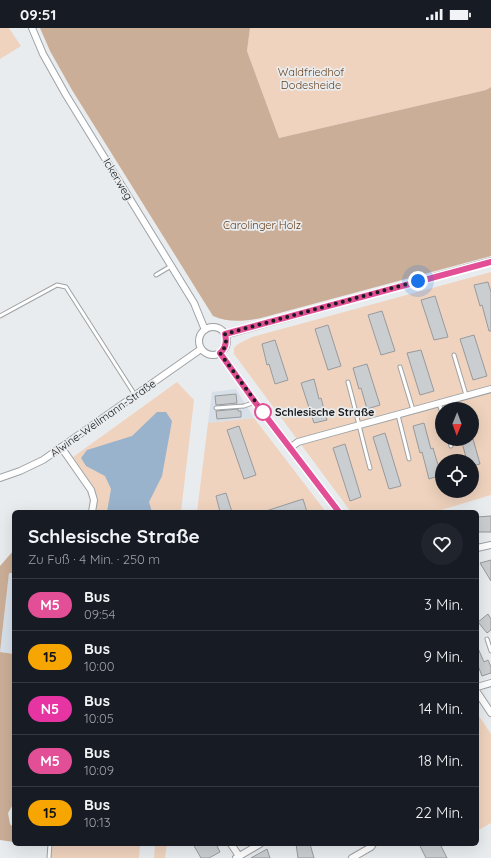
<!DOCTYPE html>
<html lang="de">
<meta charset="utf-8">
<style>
:root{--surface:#171b24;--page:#20242c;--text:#f1f3f6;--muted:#9ea1a6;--line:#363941}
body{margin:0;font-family:Quicksand,sans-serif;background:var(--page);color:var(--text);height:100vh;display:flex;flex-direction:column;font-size:15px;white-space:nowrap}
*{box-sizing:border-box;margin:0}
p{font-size:13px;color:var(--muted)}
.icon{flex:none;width:22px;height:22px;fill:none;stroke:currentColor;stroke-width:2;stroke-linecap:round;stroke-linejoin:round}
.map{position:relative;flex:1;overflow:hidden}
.drawer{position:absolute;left:12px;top:482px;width:467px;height:336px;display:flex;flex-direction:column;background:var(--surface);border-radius:6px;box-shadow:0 4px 16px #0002}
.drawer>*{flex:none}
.badge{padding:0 8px;border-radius:13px;font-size:14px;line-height:26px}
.needle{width:26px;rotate:181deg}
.tools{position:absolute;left:435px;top:374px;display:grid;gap:8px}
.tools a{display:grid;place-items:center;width:44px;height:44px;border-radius:50%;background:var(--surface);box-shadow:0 4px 16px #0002;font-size:20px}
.you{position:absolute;width:20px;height:20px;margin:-10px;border:3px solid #fff;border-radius:50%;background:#1a73e8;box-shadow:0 0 0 6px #1a73e833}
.map>.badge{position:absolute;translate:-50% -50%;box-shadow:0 0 0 2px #fff}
.round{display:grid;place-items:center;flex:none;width:42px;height:42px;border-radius:21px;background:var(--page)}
.overview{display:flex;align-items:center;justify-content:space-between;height:68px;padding:0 16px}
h1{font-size:19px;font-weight:800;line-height:30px}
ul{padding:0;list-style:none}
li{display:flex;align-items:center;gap:12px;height:52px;padding:0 16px;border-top:1px solid var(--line)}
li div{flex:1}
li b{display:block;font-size:15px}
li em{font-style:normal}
li .badge{min-width:44px;font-weight:700;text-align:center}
.status{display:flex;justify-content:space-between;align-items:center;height:28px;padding:0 20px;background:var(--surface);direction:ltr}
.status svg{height:11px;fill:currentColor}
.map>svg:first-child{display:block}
</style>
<div class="status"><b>09:51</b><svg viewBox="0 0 49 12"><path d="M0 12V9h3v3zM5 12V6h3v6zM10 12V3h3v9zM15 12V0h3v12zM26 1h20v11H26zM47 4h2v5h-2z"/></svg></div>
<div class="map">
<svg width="491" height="830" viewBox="0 0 491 830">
<rect width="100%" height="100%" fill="#e9ecef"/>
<path fill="#d7dfe8" d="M236 361 254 390 208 395 212 364Z
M9 545H14V626L0 624Z"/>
<path fill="#efd3be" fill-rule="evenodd" d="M0 0H9L21 18 0 31Z
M250 0H491V59L486 62 279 110 247 23Z
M491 244V467L435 484H351L234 326V320L238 316 252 309ZM442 381H472V411H442ZM442 433H472V463H442Z
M177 354 194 372 181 484H96L98 470 94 460 73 429Z
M254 390 326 484H197L208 395Z
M477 685 491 706V795L477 803Z
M53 816H140L139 830H51Z
M155 816H167L165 830H154Z"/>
<path fill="#cbae97" d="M40 0H250L247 23 279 110 486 62 491 59V228L261 290C245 293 229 295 213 288L72 62 50 23Z
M14 522V545H9L0 624 14 626V775L8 785 10 796 14 800V814L0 812V538Z"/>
<path fill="#9ab3cd" d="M157 384H166L172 393 162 448 149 474 152 484H107L111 461 105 448 86 438 81 430 87 422 132 408Z"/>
<path fill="#cbced1" stroke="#989a9d" d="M488 254 491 264V303H489L482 277 480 278 474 257Z
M435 268 448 309 434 312 421 272Z
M382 283 395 323 381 327 368 287Z
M328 297 341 338 328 342 315 301Z
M474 307 487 348 473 352 460 311Z
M275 312 288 352 275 356 269 336 267 337 262 316Z
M421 322 434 363 420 367 407 325Z
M367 336 380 377 367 381 361 360 359 361 353 340Z
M314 351 319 371 321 370 327 392 314 395 301 355Z
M236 366 237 375 216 377 215 368Z
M238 381V383H241V389L217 391 216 383Z
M424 395 431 421 433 420 441 447 429 451 422 424 420 425 413 398Z
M239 398 256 447 244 451 227 402Z
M385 405 401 458 389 461 373 409Z
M461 411H473L480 436 472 438V433H467Z
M345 416 361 469 350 473 333 420Z
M226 465 232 484H220L216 468Z
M303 471 307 484H266V483Z
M491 488V504H477V489Z
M491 532V553L480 535Z
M488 586 491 591V602L487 605 478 594Z
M477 618 484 634 488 632 491 639V645L482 648 477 635Z
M193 816H216L220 824 209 830H201Z
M296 816H310L314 830H298Z
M419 816H440L447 830H426Z
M267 821 270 830H251Z"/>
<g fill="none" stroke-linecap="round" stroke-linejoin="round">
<g stroke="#9fa2a4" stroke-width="5">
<path id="service" d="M156 247 171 238
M0 288 57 257 66 259 135 367
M454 327 466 367
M400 339 413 382
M348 354C356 383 362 411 370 440
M439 375 442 385
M216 380 244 378 255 374
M398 387 409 431
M449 411 451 418
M487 611 491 623
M49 830 50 816"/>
</g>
<g stroke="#9fa2a4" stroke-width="8">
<path id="minor" d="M32 0 43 26 66 67 194 275 205 302
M199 313a14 14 0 1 1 28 0a14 14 0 1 1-28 0Z
M225 307 491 233
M220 325 255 374 339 484
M61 419 91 462 94 472 92 484
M290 420 298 414 316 409 491 361
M0 450 20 443 43 432 201 321
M477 520 491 517
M477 659 491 655
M477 664 491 685
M231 816 239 828
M236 830 260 816
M352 830 371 819 373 816"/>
</g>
<use href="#service" stroke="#fff" stroke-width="3"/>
<use href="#minor" stroke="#fff" stroke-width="6"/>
</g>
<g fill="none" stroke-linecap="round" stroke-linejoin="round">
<g stroke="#fff" stroke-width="9">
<path id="line" d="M339 484 255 374 220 325C226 320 227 314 225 306L491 234"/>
</g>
<use href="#line" stroke="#e24f97" stroke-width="6"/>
<path stroke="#1a1b1c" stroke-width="4" stroke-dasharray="0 7.2" d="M263 384 220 325C226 320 227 314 225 306L418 253"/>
</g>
<circle fill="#fff" stroke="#e24f97" stroke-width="2" cx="263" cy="384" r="8"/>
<g text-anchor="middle" stroke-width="3.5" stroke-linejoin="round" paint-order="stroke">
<g font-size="11" fill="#673e19" stroke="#e9ecef">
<text x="311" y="48">Waldfriedhof<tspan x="311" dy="13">Dodesheide</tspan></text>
<text x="262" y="201">Carolinger Holz</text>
</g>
<g font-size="11" fill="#1a1b1c" stroke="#e9ecef">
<text transform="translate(118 151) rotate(59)" y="4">Ickerweg</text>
<text transform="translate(103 390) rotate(-35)" y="4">Alwine-Wellmann-Straße</text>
</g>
<g font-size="11" font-weight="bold" fill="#1a1b1c" stroke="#e9ecef" text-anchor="start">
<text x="275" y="388">Schlesische Straße</text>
</g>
</g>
</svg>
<div class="tools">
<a><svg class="needle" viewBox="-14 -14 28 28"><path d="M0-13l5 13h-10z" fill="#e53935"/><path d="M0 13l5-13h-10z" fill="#9ea1a6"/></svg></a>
<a><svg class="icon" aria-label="locate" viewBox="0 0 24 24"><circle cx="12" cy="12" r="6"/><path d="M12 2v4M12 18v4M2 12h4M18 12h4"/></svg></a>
</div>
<div class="you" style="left:418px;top:253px"></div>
<section class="drawer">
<div class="overview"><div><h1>Schlesische Straße</h1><p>Zu Fuß · 4 Min. · 250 m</p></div><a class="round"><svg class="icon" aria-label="heart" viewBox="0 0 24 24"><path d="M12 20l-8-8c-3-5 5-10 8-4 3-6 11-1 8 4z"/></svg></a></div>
<ul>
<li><span class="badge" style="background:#e24f97;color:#fff">M5</span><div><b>Bus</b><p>09:54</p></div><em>3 Min.</em></li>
<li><span class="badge" style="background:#f7a500;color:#111">15</span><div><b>Bus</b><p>10:00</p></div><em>9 Min.</em></li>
<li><span class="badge" style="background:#e634a3;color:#fff">N5</span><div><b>Bus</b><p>10:05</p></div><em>14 Min.</em></li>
<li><span class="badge" style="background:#e24f97;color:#fff">M5</span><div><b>Bus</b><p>10:09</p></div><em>18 Min.</em></li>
<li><span class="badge" style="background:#f7a500;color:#111">15</span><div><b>Bus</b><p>10:13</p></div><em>22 Min.</em></li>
</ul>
</section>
</div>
